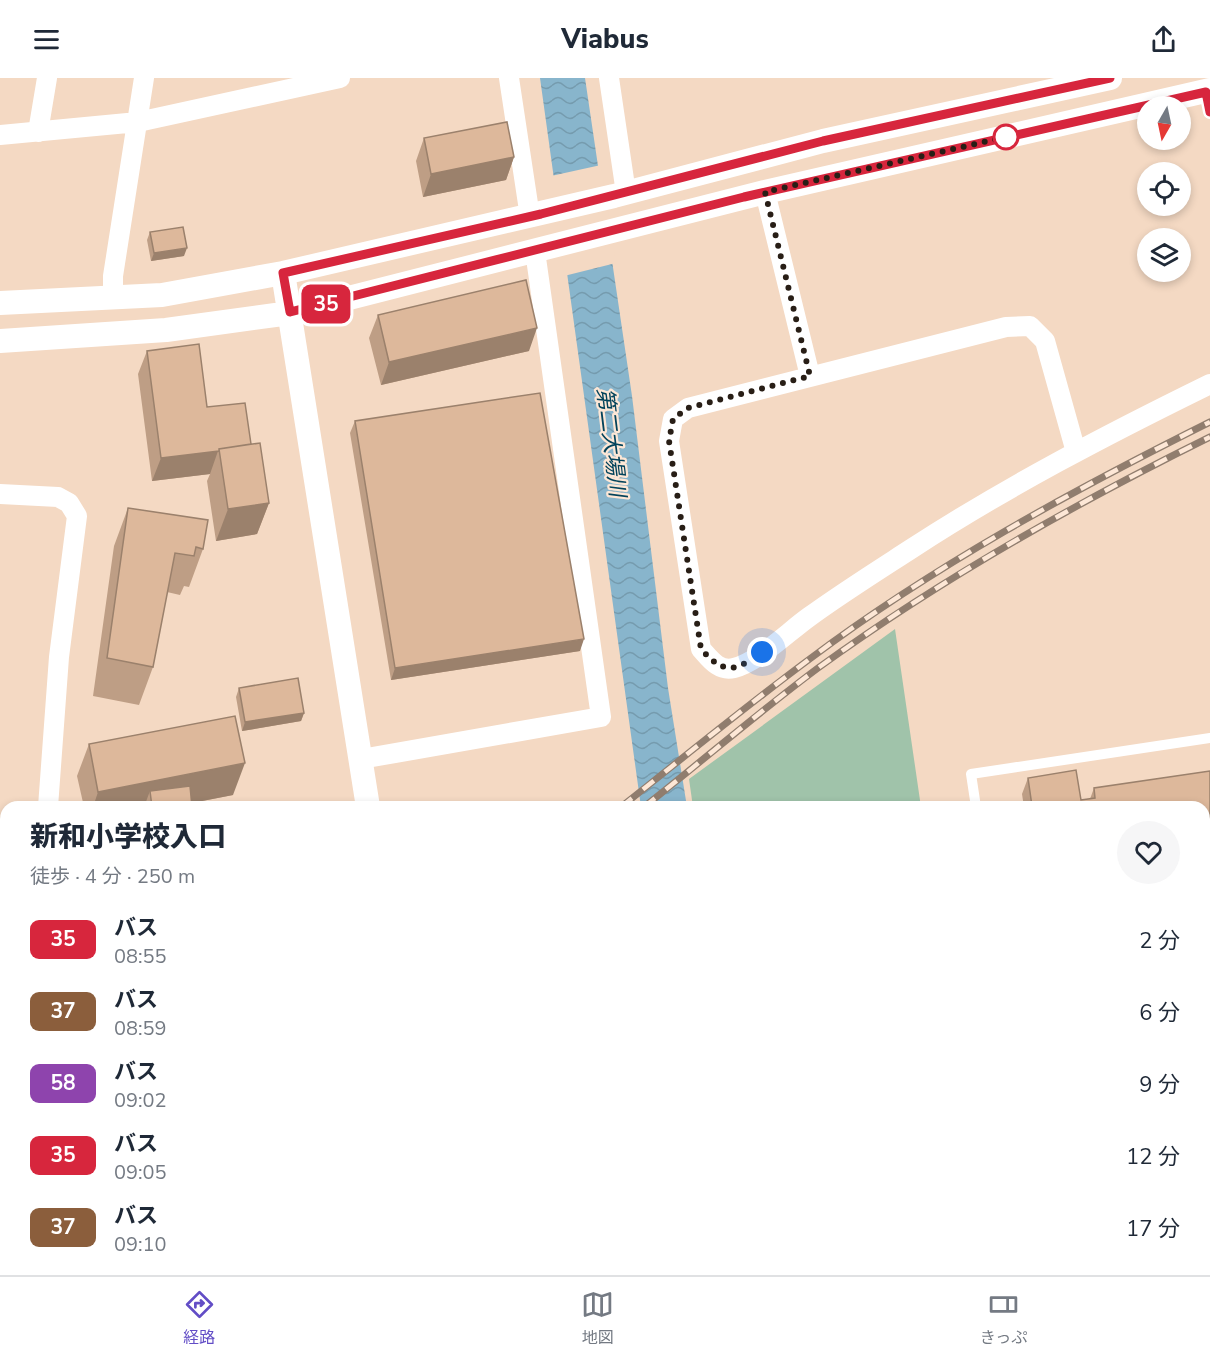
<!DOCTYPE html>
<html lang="ja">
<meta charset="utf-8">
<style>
:root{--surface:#fff;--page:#f6f6f7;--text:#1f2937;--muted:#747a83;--line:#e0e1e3;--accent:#624dc6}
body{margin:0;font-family:"Nunito Sans","Noto Sans JP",sans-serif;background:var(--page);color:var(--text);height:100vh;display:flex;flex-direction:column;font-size:22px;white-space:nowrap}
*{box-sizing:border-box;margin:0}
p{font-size:20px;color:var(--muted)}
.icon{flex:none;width:33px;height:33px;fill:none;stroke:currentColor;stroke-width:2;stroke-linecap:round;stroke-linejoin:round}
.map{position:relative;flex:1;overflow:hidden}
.drawer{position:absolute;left:0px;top:723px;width:1210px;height:474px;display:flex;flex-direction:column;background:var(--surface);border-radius:18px 18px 0 0;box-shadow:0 3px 9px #0003}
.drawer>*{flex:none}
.badge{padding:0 12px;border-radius:9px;font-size:21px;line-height:39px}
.needle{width:39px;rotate:189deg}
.controls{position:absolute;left:1137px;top:18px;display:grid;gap:12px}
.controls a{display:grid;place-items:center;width:54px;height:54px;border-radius:50%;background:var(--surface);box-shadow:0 3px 9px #0003;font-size:30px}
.you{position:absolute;width:30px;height:30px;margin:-15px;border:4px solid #fff;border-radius:50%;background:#1a73e8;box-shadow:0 0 0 9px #1a73e833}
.map>.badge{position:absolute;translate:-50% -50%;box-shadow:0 0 0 3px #fff}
.round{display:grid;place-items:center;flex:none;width:63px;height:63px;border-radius:32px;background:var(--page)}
.head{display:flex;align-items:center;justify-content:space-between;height:102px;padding:0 30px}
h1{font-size:28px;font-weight:800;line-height:45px}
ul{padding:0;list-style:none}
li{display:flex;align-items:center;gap:18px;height:72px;padding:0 30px}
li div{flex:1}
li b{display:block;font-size:22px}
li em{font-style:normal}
li .badge{min-width:66px;font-weight:700;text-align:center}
header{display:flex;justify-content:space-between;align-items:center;height:78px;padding:0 30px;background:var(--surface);font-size:27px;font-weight:800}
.menu{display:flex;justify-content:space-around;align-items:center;height:84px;border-top:2px solid var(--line);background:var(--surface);font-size:16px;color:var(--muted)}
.menu a{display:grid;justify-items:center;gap:3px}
.menu .on{color:var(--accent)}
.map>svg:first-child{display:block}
</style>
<header><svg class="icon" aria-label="menu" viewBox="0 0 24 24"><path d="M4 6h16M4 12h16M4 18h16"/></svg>Viabus<svg class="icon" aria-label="share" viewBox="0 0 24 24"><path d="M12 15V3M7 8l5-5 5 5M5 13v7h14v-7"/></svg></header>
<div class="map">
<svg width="1210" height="1197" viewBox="0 0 1210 1197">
<defs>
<pattern id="water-waves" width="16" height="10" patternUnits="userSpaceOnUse" patternTransform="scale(1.5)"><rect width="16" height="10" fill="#88b5cc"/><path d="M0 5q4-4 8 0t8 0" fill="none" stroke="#759bae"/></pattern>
</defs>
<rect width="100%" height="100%" fill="#f4d9c3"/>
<path fill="#a0c3aa" d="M895 551 921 729H693L689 701Z
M637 1191H703L704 1197H638Z"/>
<path fill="url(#water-waves)" d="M540 0H585L632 318 668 610 687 729H641Z"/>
<path fill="#f4d9c3" d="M601 87 616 185 564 198 551 98Z"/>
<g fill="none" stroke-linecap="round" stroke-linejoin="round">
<path stroke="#fff" stroke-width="10" d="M976 729 971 696 1210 660
M1204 1147 1210 1146
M1050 1191 1051 1197"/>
<path stroke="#fff" stroke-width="20" d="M509 0 530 139
M609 0 626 115
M38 54 47 0
M0 57 138 44 340 0
M765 114 810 298
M113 221V198L144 0
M1076 374 1045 263 1030 248 1006 249 688 330 673 341 669 363 701 571C710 581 719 594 734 590 758 584 788 554 809 539 842 515 877 493 911 471 1006 409 1108 356 1210 306
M0 416 58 419 69 425 77 438 59 579 48 729
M361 681 601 639 535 173"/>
<path stroke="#fff" stroke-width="24" d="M283 195 368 729
M0 225 162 217 283 195 614 118 823 63 1110 0
M0 263 166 252 290 235 765 114 1210 12
M436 1191 437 1197"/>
<g stroke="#907d6e" stroke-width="7">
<path id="rail" d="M621 729C684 679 746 628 811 580 935 487 1072 413 1210 344
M644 729C702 683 759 634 818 590 941 501 1074 426 1210 359"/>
</g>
<use href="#rail" stroke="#fde7d6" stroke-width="4.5" stroke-dasharray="14" stroke-linecap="butt"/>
</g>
<path fill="#be9e85" d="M424 60 514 79 506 102 423 119 416 83Z
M150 154 184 178 151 183 147 162Z
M378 237 529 273 381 307 369 260Z
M147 273 207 329 251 366 269 425 257 456 216 463 207 403 210 396 152 403 138 296Z
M355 343 580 573 391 602 350 355Z
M128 430 203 471 189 509 184 508 180 517 167 514 153 589 139 627 93 618 114 468Z
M239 610 304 635 301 643 242 653 236 619Z
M89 666 233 717 192 725V729H84L77 698Z
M1210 693V1135H1204V729H1024L1022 716 1028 700 1081 722 1090 721 1094 710Z
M274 1191H399L398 1197H282Z"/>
<path fill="#9b816c" d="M514 79 506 102 423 119 431 96Z
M187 170 184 178 151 183 154 175Z
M537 250 529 273 381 307 389 284Z
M218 373 210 396 152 403 161 380Z
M269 425 257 456 216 463 228 431Z
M584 561 580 573 391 602 395 590Z
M304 635 301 643 242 653 245 644Z
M245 685 233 717 171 729 150 713 144 729H93L98 714Z
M6 970V1005L0 1006V971Z
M1210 1119V1135H1204V1120Z
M38 1191H76L75 1194 58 1197H36Z
M213 1191H218L214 1197H210Z
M399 1193 398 1197H367Z"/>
<path fill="#ddb89b" stroke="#9b816c" stroke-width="1.5" d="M507 44 514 79 431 96 424 60Z
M183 149 187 170 154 175 150 154Z
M526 202 537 250 389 284 378 237Z
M199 266 207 329 245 325 251 366 219 371V373L161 380 147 273Z
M540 315 584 561 395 590 355 343Z
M260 365 269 425 228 431 219 371Z
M128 430 208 442 203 471 196 469 194 478 175 475 153 589 107 580Z
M298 600 304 635 245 644 239 610Z
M235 638 245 685 98 714 89 666Z
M1076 692 1081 722 1095 720 1094 710 1210 693V1119L1204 1120V729H1028L1032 728 1028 700Z
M190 708 192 729H152L150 713Z
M6 909V970L0 971V910Z
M6 1112V1191H39L41 1197H0V1113Z
M128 1191H213L212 1192 218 1197H124Z
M282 1191H399V1193L367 1197H290Z"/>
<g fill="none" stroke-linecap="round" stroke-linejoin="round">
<g stroke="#fff" stroke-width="14">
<path id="line" d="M1110 0 823 63 541 136 283 195 290 234 744 119 1206 14 1210 34"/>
</g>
<use href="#line" stroke="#d7263d" stroke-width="9"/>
<path stroke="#281e16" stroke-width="6" stroke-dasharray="0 10.8" d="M762 574C735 594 724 597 701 571L669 363 673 341 688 330 810 298 765 114 1006 59"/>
</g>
<circle fill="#fff" stroke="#d7263d" stroke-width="3" cx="1006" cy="59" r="12"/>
<g text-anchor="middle" stroke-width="4.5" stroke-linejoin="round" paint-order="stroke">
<g font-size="22" font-style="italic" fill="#03435b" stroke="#fde7d6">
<text transform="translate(612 364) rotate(83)" y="8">第二大場川</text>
</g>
</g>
</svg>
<div class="controls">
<a><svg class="needle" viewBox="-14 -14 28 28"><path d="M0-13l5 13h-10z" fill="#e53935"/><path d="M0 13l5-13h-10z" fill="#747a83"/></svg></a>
<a><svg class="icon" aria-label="locate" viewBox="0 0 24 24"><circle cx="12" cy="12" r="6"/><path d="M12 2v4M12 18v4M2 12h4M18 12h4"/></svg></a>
<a><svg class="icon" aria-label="layers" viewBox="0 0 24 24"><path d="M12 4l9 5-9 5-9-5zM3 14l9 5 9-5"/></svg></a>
</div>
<div class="you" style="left:762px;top:574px"></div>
<b class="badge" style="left:326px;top:226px;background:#d7263d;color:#fff">35</b>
<section class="drawer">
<div class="head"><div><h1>新和小学校入口</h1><p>徒歩 · 4 分 · 250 m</p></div><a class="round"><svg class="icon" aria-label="heart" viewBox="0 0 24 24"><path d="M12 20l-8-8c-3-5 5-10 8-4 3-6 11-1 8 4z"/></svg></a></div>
<ul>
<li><span class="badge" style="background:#d7263d;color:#fff">35</span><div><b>バス</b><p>08:55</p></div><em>2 分</em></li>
<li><span class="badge" style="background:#8b5e3c;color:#fff">37</span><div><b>バス</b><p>08:59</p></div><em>6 分</em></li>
<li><span class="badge" style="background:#8e44ad;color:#fff">58</span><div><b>バス</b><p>09:02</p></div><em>9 分</em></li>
<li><span class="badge" style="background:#d7263d;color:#fff">35</span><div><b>バス</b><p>09:05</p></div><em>12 分</em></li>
<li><span class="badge" style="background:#8b5e3c;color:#fff">37</span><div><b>バス</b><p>09:10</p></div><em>17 分</em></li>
</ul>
</section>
</div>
<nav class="menu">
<a class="on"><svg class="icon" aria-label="directions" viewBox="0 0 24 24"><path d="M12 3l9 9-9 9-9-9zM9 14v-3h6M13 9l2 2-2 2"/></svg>経路</a>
<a><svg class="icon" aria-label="map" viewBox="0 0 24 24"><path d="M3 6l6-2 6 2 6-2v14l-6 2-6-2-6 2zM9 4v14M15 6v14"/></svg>地図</a>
<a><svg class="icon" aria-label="tickets" viewBox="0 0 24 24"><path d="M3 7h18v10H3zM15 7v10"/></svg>きっぷ</a>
</nav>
